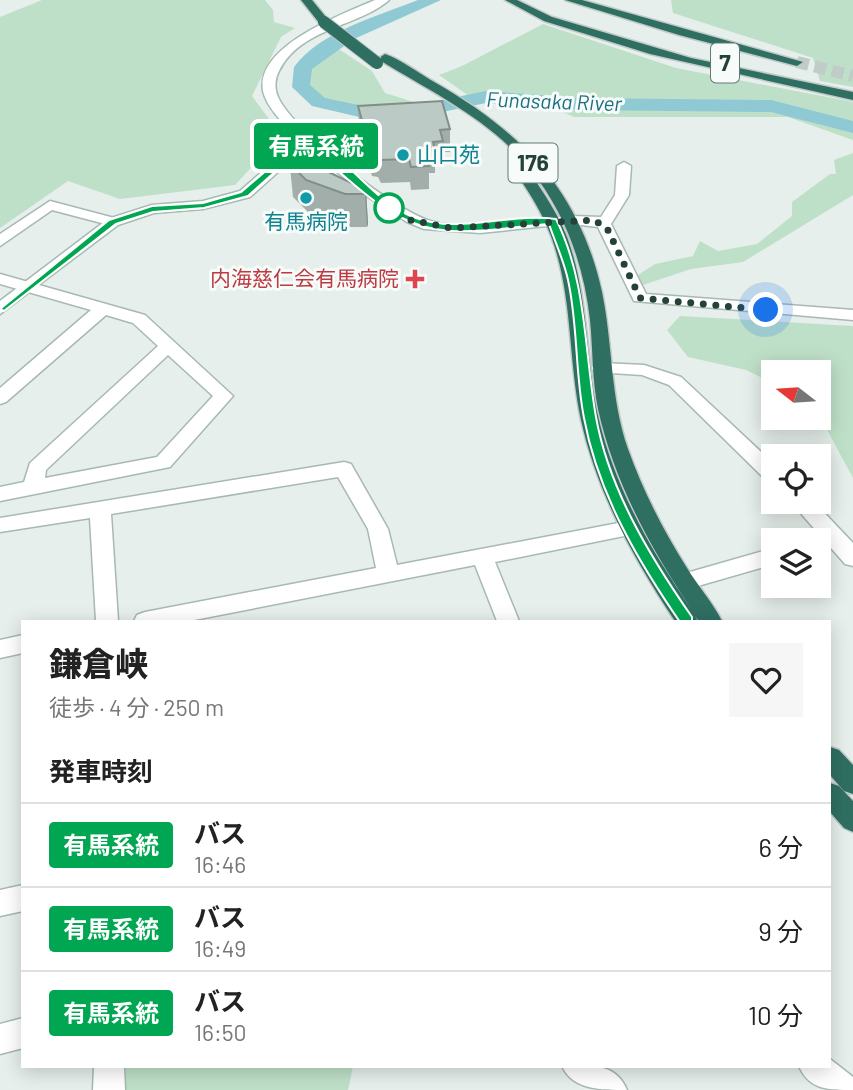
<!DOCTYPE html>
<html lang="ja">
<meta charset="utf-8">
<style>
:root{--surface:#fff;--page:#f6f6f6;--text:#222;--muted:#767676;--line:#e0e0e0}
body{margin:0;font-family:Barlow,"Noto Sans JP",sans-serif;background:var(--page);color:var(--text);height:100vh;display:flex;flex-direction:column;font-size:26px;white-space:nowrap}
*{box-sizing:border-box;margin:0}
p{font-size:23px;color:var(--muted)}
.icon{flex:none;width:38px;height:38px;fill:none;stroke:currentColor;stroke-width:2;stroke-linecap:round;stroke-linejoin:round}
.map{position:relative;flex:1;overflow:hidden}
.panel{position:absolute;left:21px;top:620px;width:810px;height:448px;display:flex;flex-direction:column;background:var(--surface);border-radius:0px;box-shadow:0 4px 18px #0003}
.panel>*{flex:none}
.badge{padding:0 14px;border-radius:5px;font-size:24px;line-height:46px}
.needle{width:46px;rotate:287deg}
.tools{position:absolute;left:761px;top:360px;display:grid;gap:14px}
.tools a{display:grid;place-items:center;width:70px;height:70px;border-radius:0px;background:var(--surface);box-shadow:0 4px 18px #0003;font-size:35px}
.you{position:absolute;width:35px;height:35px;margin:-18px;border:5px solid #fff;border-radius:50%;background:#1a73e8;box-shadow:0 0 0 10px #1a73e833}
.map>.badge{position:absolute;translate:-50% -50%;box-shadow:0 0 0 4px #fff}
h2{padding:0 28px;font-size:26px;line-height:63px}
.round{display:grid;place-items:center;flex:none;width:74px;height:74px;border-radius:0px;background:var(--page)}
.headline{display:flex;align-items:center;justify-content:space-between;height:119px;padding:0 28px}
h1{font-size:33px;font-weight:800;line-height:52px}
ul{padding:0;list-style:none}
li{display:flex;align-items:center;gap:21px;height:84px;padding:0 28px;border-top:2px solid var(--line)}
li div{flex:1}
li b{display:block;font-size:26px}
li em{font-style:normal}
li .badge{min-width:77px;font-weight:700;text-align:center}
.map>svg:first-child{display:block}
</style>
<div class="map">
<svg width="853" height="1090" viewBox="0 0 853 1090">
<rect width="100%" height="100%" fill="#e6efeb"/>
<path fill="#bfe0c8" d="M42 0H265L273 10 274 22 295 28 281 37 252 96 281 135 235 185 120 199 68 181 0 228V17Z
M671 0H853V87L820 81 813 58 673 13Z
M543 24 676 68 853 102V140L788 117H574L532 98 469 96 439 75 462 66Z
M325 40 372 71 385 93 423 105C378 112 349 114 308 90L302 67Z
M853 153V195L743 262 691 269 643 285 638 275 655 264 693 256 700 241 718 251 757 244 792 216V202L830 174H836L834 160Z
M680 316 853 326V478L819 415V373H774L773 383 746 370 688 357 667 330Z
M126 1066H353L348 1090H126Z"/>
<g fill="none" stroke-linecap="round" stroke-linejoin="round">
<path fill="#8ec9d4" fill-rule="evenodd" d="M418 0H441L354 39 312 69 310 85 325 98 368 107 413 106 486 91 580 98 771 100 853 121V133L771 112 580 110 486 103 413 118 368 119 312 106 292 87 294 67C321 31 378 16 418 0Z"/>
<path stroke="#bfccc8" stroke-width="12" stroke-dasharray="12 6" stroke-linecap="butt" d="M797 62 853 76"/>
<g stroke="#a8b8b2" stroke-width="3">
<path id="street" d="M624 162 631 166 629 195 611 224 646 294 853 310V320L634 301 598 227 572 224 565 220 572 216 601 217 615 195 617 166Z
M50 201 118 219 120 222 113 226 52 210 0 246V234Z
M0 274 145 315 233 396 170 467 0 501V487L24 482 30 463 158 346 133 323 106 315 6 402 0 404V388L91 310 0 284ZM168 355 213 396 157 457 45 478 46 470Z
M601 363 644 365 681 377 774 464V483L767 481 669 385 642 375 595 372 592 368 595 364Z
M344 462 351 464 388 529 397 565 629 521 636 523 639 528 636 533 629 535 495 562 519 621H497L475 565 189 621H134L137 615 145 612 376 568 368 529 338 477 111 514 118 621H96L90 518 0 532V518Z
M791 502H814L853 543V566L845 564Z
M774 548V564L684 590 676 588 673 582 676 576Z
M23 635V653L0 658V640Z
M23 885V911L0 916V890Z
M23 1018V1048L0 1054V1024Z
M830 1059 853 1077V1090C829 1090 809 1090 799 1066H830Z
M94 1066H124L125 1090H93Z
M562 1066C588 1066 615 1061 627 1090 601 1090 573 1090 562 1066Z"/>
</g>
<g stroke="#a4bbb3" stroke-width="3">
<path id="secondary" d="M375 0H389C358 27 300 28 279 71 275 78 274 89 278 97 294 132 396 213 434 222 477 233 528 219 572 216L579 220 577 223 480 233 424 229 407 222 362 193 307 146 250 197 203 209 154 213 118 225 0 314V301L108 219 152 205 203 201 240 191 299 139C287 127 267 109 263 91 255 46 343 14 375 0Z"/>
</g>
<g stroke="#c2cac8" stroke-width="3">
<path id="highway" d="M301 0H312L330 22 328 24H320Z
M505 0H517L552 17 691 58 853 92V100L650 54 544 21Z
M565 0H582L803 62 797 66 679 35Z
M385 54C402 60 420 74 436 83 523 133 580 192 602 292 613 345 610 397 628 449 643 491 663 530 687 568 698 586 713 603 722 621H699L695 616 698 621H675C634 559 597 493 581 420 568 360 573 295 551 236 543 215 531 195 518 176L520 173H530C544 193 558 214 567 237 589 296 585 360 599 420 616 490 652 552 692 610 651 549 614 482 598 409 592 380 593 350 590 320 584 265 565 212 530 169 491 120 433 93 381 61L379 58Z
M830 747 839 750 853 765V794L844 791 830 775Z
M830 783 839 786 853 801V832L844 828 830 812Z"/>
</g>
<use href="#street" fill="#fff" fill-rule="evenodd"/>
<use href="#secondary" fill="#fff" fill-rule="evenodd"/>
<use href="#highway" fill="#2f6f62" fill-rule="evenodd"/>
<g stroke="#c2cac8" stroke-width="14" stroke-linecap="butt">
<path id="highway-bridge" d="M324 22 377 63"/>
</g>
<use href="#highway-bridge" stroke="#2f6f62" stroke-width="12"/>
</g>
<path fill="#a1aea9" d="M358 106 450 129V152H443V164H435V173H429V189L411 190 410 182 381 183 378 177 372 176 359 129Z
M288 147 316 166 366 190 368 224 367 227H347L309 213 293 197Z"/>
<path fill="#838d89" d="M312 139 314 172 310 156Z
M366 190 368 224 367 227 365 194Z"/>
<path fill="#bbcac4" stroke="#838d89" stroke-width="2" d="M442 101 450 129 440 130 443 141 433 142 435 150H425L429 166 411 167 409 159 380 160 377 153H371L358 106Z
M295 136 312 139 310 156 316 166 366 190 365 194H345L306 180 290 164 288 147Z"/>
<path fill="#00a651" stroke="#fff" stroke-width="2" d="M307 136C344 153 372 201 413 217 460 235 509 212 556 219 587 281 584 350 596 417 609 490 651 558 692 617V625H682C639 563 598 494 584 418 575 373 578 325 568 280 564 261 555 242 549 224 518 226 484 233 452 231 392 229 350 180 307 143L248 196 204 208 153 212 116 224 4 311 0 309 109 220 152 206 203 203 241 192Z"/>
<g fill="none" stroke-linecap="round" stroke-linejoin="round">
<path stroke="#24423a" stroke-width="7" stroke-dasharray="0 12.6" d="M389 208 410 220 451 228 594 220 607 228 640 298 766 310"/>
</g>
<g fill="#0f9aa8" stroke="#f7fbf9" stroke-width="2.5">
<circle cx="403" cy="155" r="7"/>
<circle cx="306" cy="198" r="7"/>
</g>
<circle fill="#fff" stroke="#00a651" stroke-width="3.5" cx="389" cy="208" r="14"/>
<path fill="#e0444e" stroke="#f7fbf9" stroke-width="2.5" d="M411.5 268.5h7v7h7v7h-7v7h-7v-7h-7v-7h7z"/>
<g text-anchor="middle" stroke-width="6" stroke-linejoin="round" paint-order="stroke">
<g font-size="21" font-style="italic" fill="#1c6f80" stroke="#f7fbf9">
<text transform="translate(554 102) rotate(2)" y="7">Funasaka River</text>
</g>
<g font-size="21" fill="#0d838f" stroke="#f7fbf9" text-anchor="start">
<text x="417" y="162">山口苑</text>
<text x="306" y="229" text-anchor="middle">有馬病院</text>
</g>
<g font-size="21" fill="#be3a42" stroke="#f7fbf9" text-anchor="end">
<text x="399" y="286">内海慈仁会有馬病院</text>
</g>
<g fill="#f7fbf9" stroke="#637a73" stroke-width="2">
<rect x="711" y="43.5" width="28" height="39" rx="5"/>
<rect x="508.5" y="143.5" width="49" height="39" rx="5"/>
</g>
<g font-size="23" font-weight="bold" fill="#24423a">
<text x="725" y="71">7</text>
<text x="533" y="171">176</text>
</g>
</g>
</svg>
<div class="tools">
<a><svg class="needle" viewBox="-14 -14 28 28"><path d="M0-13l5 13h-10z" fill="#e53935"/><path d="M0 13l5-13h-10z" fill="#767676"/></svg></a>
<a><svg class="icon" aria-label="locate" viewBox="0 0 24 24"><circle cx="12" cy="12" r="6"/><path d="M12 2v4M12 18v4M2 12h4M18 12h4"/></svg></a>
<a><svg class="icon" aria-label="layers" viewBox="0 0 24 24"><path d="M12 4l9 5-9 5-9-5zM3 14l9 5 9-5"/></svg></a>
</div>
<div class="you" style="left:766px;top:310px"></div>
<b class="badge" style="left:316px;top:146px;background:#00a651;color:#fff">有馬系統</b>
<section class="panel">
<div class="headline"><div><h1>鎌倉峡</h1><p>徒歩 · 4 分 · 250 m</p></div><a class="round"><svg class="icon" aria-label="heart" viewBox="0 0 24 24"><path d="M12 20l-8-8c-3-5 5-10 8-4 3-6 11-1 8 4z"/></svg></a></div>
<h2>発車時刻</h2>
<ul>
<li><span class="badge" style="background:#00a651;color:#fff">有馬系統</span><div><b>バス</b><p>16:46</p></div><em>6 分</em></li>
<li><span class="badge" style="background:#00a651;color:#fff">有馬系統</span><div><b>バス</b><p>16:49</p></div><em>9 分</em></li>
<li><span class="badge" style="background:#00a651;color:#fff">有馬系統</span><div><b>バス</b><p>16:50</p></div><em>10 分</em></li>
</ul>
</section>
</div>
